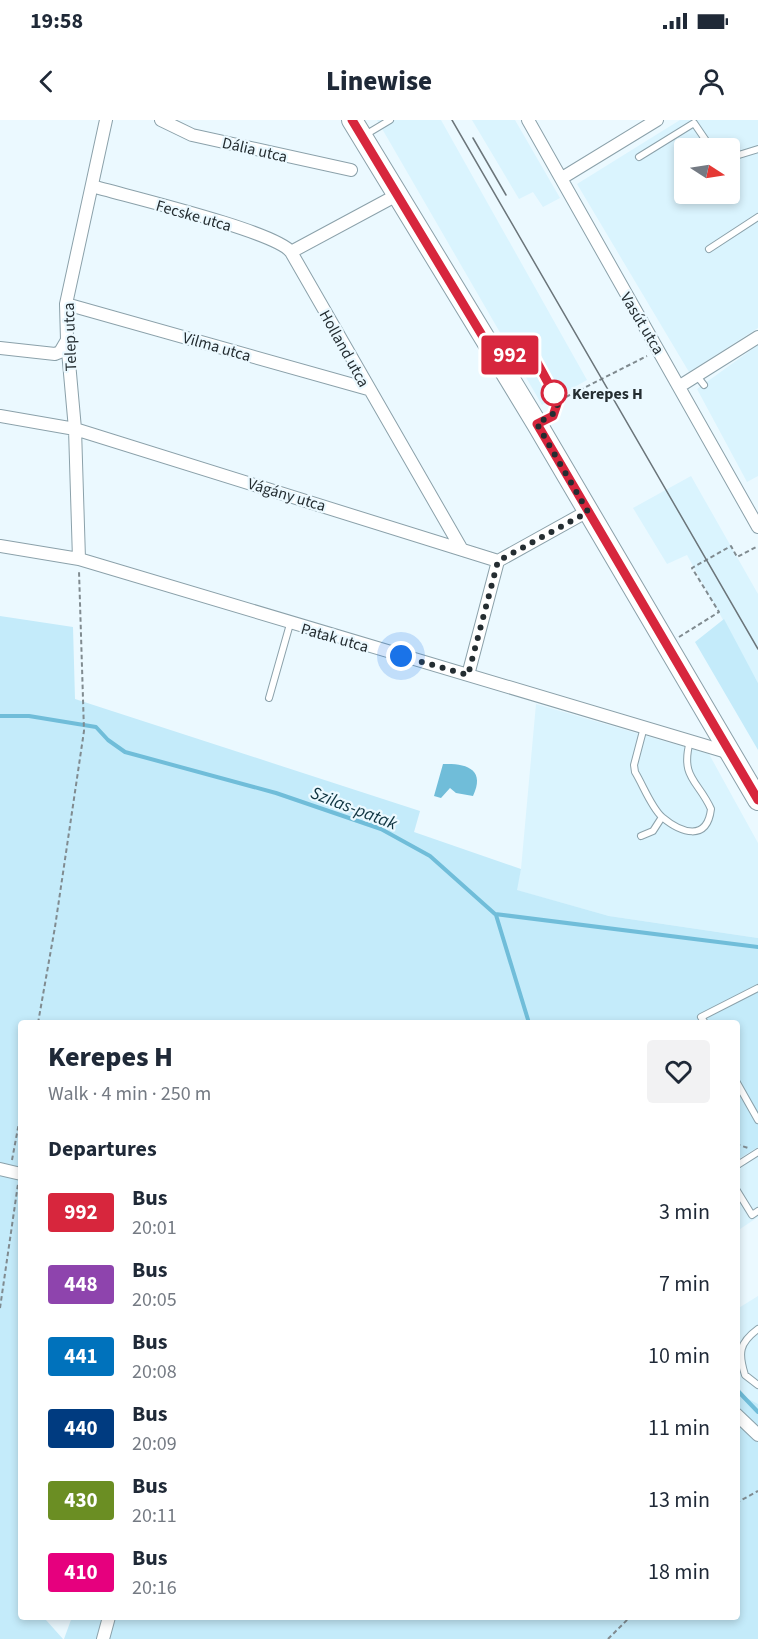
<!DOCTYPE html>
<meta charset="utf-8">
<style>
:root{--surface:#fff;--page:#f2f2f3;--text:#1f2937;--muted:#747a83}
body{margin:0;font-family:"Source Sans 3",sans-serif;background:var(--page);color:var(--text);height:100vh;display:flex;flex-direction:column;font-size:22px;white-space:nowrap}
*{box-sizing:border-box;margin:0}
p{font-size:20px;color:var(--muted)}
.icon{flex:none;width:33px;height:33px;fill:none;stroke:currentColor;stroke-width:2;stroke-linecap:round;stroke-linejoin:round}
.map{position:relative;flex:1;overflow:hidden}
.drawer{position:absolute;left:18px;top:900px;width:722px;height:600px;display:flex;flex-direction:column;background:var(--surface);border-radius:6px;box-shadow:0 3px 9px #0003}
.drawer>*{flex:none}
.badge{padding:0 12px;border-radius:4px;font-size:21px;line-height:39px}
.needle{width:39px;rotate:102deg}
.tools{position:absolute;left:674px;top:18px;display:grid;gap:12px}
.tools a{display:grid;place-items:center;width:66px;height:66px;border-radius:6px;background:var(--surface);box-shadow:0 3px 9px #0003;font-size:30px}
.you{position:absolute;width:30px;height:30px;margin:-15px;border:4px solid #fff;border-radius:50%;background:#1a73e8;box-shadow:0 0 0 9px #1a73e833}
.map>.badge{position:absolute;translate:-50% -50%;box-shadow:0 0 0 3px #fff}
h2{padding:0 30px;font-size:22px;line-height:54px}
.round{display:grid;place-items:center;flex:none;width:63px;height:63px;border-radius:6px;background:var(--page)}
.summary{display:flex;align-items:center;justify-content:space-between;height:102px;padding:0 30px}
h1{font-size:28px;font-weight:800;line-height:45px}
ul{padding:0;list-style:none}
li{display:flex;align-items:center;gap:18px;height:72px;padding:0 30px}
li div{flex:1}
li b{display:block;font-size:22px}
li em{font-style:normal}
li .badge{min-width:66px;font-weight:700;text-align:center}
.status{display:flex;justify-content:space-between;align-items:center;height:42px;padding:0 30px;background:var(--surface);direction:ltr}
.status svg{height:16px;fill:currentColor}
header{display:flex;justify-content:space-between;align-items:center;height:78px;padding:0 30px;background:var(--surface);font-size:27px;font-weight:800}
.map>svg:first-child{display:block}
</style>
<div class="status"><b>19:58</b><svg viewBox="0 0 49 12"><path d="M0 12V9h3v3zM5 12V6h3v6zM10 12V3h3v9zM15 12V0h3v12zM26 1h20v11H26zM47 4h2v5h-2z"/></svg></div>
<header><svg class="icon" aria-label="back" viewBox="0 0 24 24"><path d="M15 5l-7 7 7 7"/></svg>Linewise<svg class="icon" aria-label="person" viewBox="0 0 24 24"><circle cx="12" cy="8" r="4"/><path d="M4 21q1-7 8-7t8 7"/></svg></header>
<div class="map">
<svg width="758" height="1519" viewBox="0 0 758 1519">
<rect width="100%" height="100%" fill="#ebf9ff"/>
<path fill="#daf4fe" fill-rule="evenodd" d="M377 0H441L587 260 542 285Z
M472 0H515L560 78 543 87 533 72 519 79Z
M680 0H758V208L689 252 577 64ZM684 28H729V74H684Z
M758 225V356L747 362 697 269Z
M691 356 758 474V563L687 435 667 444 633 388Z
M536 584 709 634 758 723V818L609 796 516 770 521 749Z
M758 1027V1097L737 1111 736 1040Z
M758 1176V1284L747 1278 737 1264V1189Z"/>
<path fill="#c4ebfa" d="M0 496 73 507 75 579 420 691 414 712 521 749 517 770 609 796 758 818V1027L737 1040 736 903H21V1497H47L46 1500 63 1519H0Z
M724 499 758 563V630L695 522Z
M737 1265 747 1278 758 1284V1519H64L72 1497H736Z"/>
<path fill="#70bdd9" d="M443 644C466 643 486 649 473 676L456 673 450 668 441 678 434 676Z"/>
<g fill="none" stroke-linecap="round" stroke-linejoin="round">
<path stroke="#70bdd9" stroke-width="4" d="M0 596H29L96 607 108 620 125 632 276 673 381 709 430 736 495 794 758 827
M496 795 529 903
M736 1269 758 1292"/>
<g stroke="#8ba1aa" stroke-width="8">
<path id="service" d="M365 15 390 0
M639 37 694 3 711 28
M729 38 758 29
M709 129 758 97
M501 238 517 233 534 237 558 281 553 296 540 303
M697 256 704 265
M269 578 290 504
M644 607 634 645 635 652C643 665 651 687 662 697 681 713 707 722 711 689 698 660 680 658 690 621
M641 716 653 711 662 697
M705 903 701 897 758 868
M736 961 758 1000
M736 1046 758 1032
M736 1069 752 1095 758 1091
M758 1209C739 1223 738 1233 745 1255L758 1265"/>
</g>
<g stroke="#8ba1aa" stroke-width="14">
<path id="minor" d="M161 0 192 15 351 50
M528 0 758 407
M562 58 657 0
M92 66C126 76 275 111 291 132
M397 75 291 132 461 428
M66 184 368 269
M0 228 55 234 60 232 67 220
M680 266 758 217
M0 296 75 309 498 441
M0 426 79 439 730 633
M79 439 75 309 67 220 66 184 106 0
M468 555 498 441 588 391
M0 1049 21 1054
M736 1294 758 1315
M103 1519 109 1497"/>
</g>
<g stroke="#8ba1aa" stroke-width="22">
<path id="primary" d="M352 0 537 304 758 680"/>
</g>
<path stroke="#808b90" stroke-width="2" stroke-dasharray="4.5 3" stroke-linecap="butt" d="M566 277 647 236
M679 517 719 492 692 448 731 426 737 437 758 426
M38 903 55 807 84 611 79 451
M736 1024 748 1028
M12 1040 21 992
M0 1188 18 1064
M736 1383 758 1371
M608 1519 630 1497"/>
<use href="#service" stroke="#fff" stroke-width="6"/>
<use href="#minor" stroke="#fff" stroke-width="12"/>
<use href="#primary" stroke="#fff" stroke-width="20"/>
<path stroke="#6b757a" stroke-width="1.5" d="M452 0 758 529
M473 18 506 75"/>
</g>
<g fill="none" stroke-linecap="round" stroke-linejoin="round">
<g stroke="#fff" stroke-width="14">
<path id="line" d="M352 0 497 240 517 233 534 237 558 281 553 296 537 304 758 680"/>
</g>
<use href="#line" stroke="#d7263d" stroke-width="9"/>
<path stroke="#242d31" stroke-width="6" stroke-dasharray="0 10.8" d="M401 536 468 555 498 441 588 392 537 304 556 292 558 281 554 273"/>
</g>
<circle fill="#fff" stroke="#d7263d" stroke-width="3" cx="554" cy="273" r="12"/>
<g text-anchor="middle" stroke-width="4.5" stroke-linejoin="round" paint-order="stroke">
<g font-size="16" fill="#242d31" stroke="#ebf9ff">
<text transform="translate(255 29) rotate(13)" y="6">Dália utca</text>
<text transform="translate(194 95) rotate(16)" y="6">Fecske utca</text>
<text transform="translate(643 203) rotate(59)" y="6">Vasút utca</text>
<text transform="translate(69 217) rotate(-92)" y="6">Telep utca</text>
<text transform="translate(217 226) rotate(16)" y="6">Vilma utca</text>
<text transform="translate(345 228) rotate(61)" y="6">Holland utca</text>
<text transform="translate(287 374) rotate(17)" y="6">Vágány utca</text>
<text transform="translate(335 517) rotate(16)" y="6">Patak utca</text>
</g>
<g font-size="16" font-weight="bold" fill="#242d31" stroke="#ebf9ff" text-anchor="start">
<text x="572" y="279">Kerepes H</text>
</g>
<g font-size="18" font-style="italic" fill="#0f3440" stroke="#ebf9ff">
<text transform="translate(354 688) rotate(21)" y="6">Szilas-patak</text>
</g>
</g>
</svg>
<div class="tools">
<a><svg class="needle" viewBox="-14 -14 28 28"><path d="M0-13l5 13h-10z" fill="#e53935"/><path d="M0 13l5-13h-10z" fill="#747a83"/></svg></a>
</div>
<div class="you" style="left:401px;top:536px"></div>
<b class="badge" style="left:510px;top:235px;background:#d7263d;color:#fff">992</b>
<section class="drawer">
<div class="summary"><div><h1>Kerepes H</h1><p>Walk · 4 min · 250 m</p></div><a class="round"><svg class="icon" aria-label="heart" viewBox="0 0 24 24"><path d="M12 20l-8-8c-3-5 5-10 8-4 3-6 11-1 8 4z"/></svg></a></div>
<h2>Departures</h2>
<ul>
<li><span class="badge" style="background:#d7263d;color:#fff">992</span><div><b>Bus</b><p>20:01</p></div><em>3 min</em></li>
<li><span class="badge" style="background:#8e44ad;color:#fff">448</span><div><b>Bus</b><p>20:05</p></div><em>7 min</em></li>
<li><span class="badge" style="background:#0072bc;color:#fff">441</span><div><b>Bus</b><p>20:08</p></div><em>10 min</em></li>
<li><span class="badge" style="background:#003b80;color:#fff">440</span><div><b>Bus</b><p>20:09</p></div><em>11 min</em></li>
<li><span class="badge" style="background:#6b8e23;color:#fff">430</span><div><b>Bus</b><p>20:11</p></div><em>13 min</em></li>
<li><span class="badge" style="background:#e6007e;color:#fff">410</span><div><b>Bus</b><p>20:16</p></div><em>18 min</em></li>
</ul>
</section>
</div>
